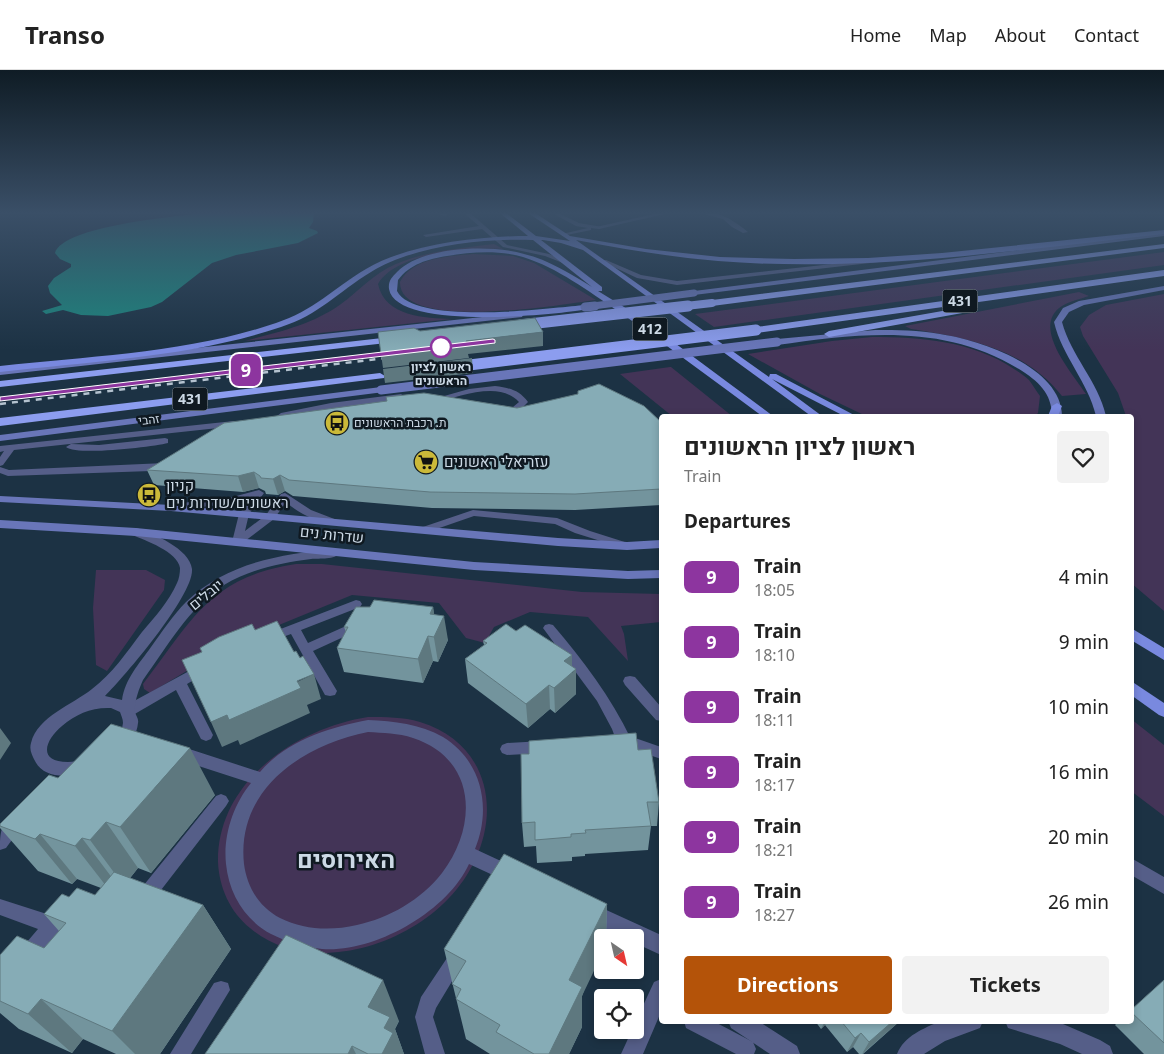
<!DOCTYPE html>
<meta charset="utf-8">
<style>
:root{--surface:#fff;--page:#f2f2f2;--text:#222;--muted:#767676;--line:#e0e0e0;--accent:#b45309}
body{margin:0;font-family:"Noto Sans",Heebo,sans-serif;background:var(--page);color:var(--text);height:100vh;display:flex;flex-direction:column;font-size:19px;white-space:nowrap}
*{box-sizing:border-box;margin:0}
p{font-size:16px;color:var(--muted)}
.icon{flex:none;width:28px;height:28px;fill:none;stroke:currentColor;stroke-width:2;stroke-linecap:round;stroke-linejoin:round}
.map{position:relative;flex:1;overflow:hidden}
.panel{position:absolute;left:659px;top:344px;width:475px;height:610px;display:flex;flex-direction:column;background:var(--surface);border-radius:5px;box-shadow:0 2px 8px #0003}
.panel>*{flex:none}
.badge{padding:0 10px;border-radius:8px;font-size:18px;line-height:32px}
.needle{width:32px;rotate:146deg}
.buttons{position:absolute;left:594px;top:859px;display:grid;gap:10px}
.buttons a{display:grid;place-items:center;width:50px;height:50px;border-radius:5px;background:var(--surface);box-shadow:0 2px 8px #0003;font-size:25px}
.map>.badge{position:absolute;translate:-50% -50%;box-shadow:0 0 0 2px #fff}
h2{padding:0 25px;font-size:19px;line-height:45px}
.round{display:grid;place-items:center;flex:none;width:52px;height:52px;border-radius:5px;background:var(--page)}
.head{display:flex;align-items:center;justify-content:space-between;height:85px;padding:0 25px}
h1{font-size:24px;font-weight:700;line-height:38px}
.button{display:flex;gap:10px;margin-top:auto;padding:10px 25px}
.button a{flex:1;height:58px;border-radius:5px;background:var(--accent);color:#fff;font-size:20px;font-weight:700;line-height:58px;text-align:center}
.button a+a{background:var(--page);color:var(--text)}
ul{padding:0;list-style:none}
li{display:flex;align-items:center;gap:15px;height:65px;padding:0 25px}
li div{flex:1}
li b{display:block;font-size:19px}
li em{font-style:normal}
li .badge{min-width:55px;font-weight:700;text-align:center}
header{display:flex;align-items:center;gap:30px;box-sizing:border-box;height:70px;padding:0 25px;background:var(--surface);border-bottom:1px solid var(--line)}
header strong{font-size:24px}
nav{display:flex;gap:28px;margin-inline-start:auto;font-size:18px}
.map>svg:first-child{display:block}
</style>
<header>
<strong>Transo</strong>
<nav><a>Home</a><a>Map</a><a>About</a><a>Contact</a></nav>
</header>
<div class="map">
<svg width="1164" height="984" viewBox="0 0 1164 984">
<rect width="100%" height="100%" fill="#1c3244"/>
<path fill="#433457" d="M494 174 503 179C470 178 396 182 378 214 385 247 425 248 452 249L245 271C278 262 312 255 341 234 359 221 374 203 396 194 427 181 461 178 494 174Z
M1164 182V195L714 257 695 244Z
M473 184 513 186 534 193 596 230C565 234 399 263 400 212 412 188 449 186 473 184Z
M1079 222 1089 226C1080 229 1070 231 1062 236 1030 256 1072 303 1086 324L1062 326C1025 279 968 268 911 259L905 256Z
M1164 224V541L1131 513V346H1126L1118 323 1083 266 1080 257 1089 245 1106 235Z
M872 267C920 267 973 271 1014 299 1019 302 1025 306 1029 310 1033 315 1036 321 1040 326L1038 343 1035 346H866L820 324 748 284 832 271Z
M670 297H671L732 346H672L620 304Z
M296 494H322L582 522 661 524V552L621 556 624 564 628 591 588 547 530 542 494 557 485 573 466 568 439 533 352 525 230 575 150 623 144 619 143 614C192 550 210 507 296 494Z
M96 500H146L165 510 164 520 107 601 96 595 93 538Z
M368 647C386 647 403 647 420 652 483 671 502 733 475 790 449 847 381 884 319 883 294 883 269 874 250 858 230 842 219 817 218 792 217 711 297 658 368 647Z
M1131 649 1164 675V746L1131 721Z"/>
<path fill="#1c877f" d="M205 143H314L313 152 309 158 317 161 318 163 298 173 236 185 212 193 162 232 151 237 108 246 81 245 63 240 46 244 42 241 62 235 50 223 48 216 54 208 71 197V194L60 189 55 183C63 156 178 146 205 143Z"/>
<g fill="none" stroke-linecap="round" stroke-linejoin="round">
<path fill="#555e88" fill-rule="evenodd" d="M434 143H446L448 144 445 146Z
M464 143H470L507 175 549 184 571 193 568 195 545 186 503 177 482 159 426 167 423 165 479 156Z
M552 143H558L579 153 602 157 599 159 591 158V160L562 166V164L588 158 576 156Z
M700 143C721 141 733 150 748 162L743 163 732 157 723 149Z
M877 189 880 191 879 192 677 215 637 208 601 191 606 190 641 205 677 211Z
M495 316C510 318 519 320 528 332L519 341 505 345 501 342 502 340 513 337 519 332C499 310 459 327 434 333L430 330 469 319Z
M401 324 405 327 404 329 331 339 281 349 277 346 281 343 331 333Z
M234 351 238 354 237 356 14 380 3 395 0 396V387L4 381 0 382V376Z
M165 368 168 369V373C152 377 77 386 66 377L71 374 99 375Z
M165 393 170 396 168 398 151 401 8 406 0 403V397L9 400Z
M259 420 264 423 249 444 245 461 266 445 281 424 285 423 311 440 337 450 338 452 333 455C316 451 299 444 286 432L274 449 241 474 237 475 232 472 239 444 250 429 230 434 172 440 167 437 172 434 229 428Z
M473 440 557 448 590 461 631 474 632 476 627 479 623 478 575 463 555 454 474 446 425 463H417L416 461 417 459Z
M356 530 360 531 362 534 360 537 301 560 308 573 355 552H363L365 555 363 558 313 581 337 621 335 625 330 626 325 625 291 564 269 572 265 571 263 568 265 565Z
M549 554 553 555C583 590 611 627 631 669H638L661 677V689L638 681 619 678 612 659 597 631 543 558 545 555Z
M202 594 207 596 209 599 207 602 187 614 213 665 211 669 206 671 201 669 176 620 133 645 128 646 123 645 121 641 123 637Z
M630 606 635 607 661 637V651L656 650 625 615 623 611 625 607Z
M543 671 548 673 550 677 548 681 543 683 507 685 502 683 500 679 502 675 507 673Z
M221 724 226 726 229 731 226 736 151 833 145 835 139 833 137 827 139 821 216 726Z
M1131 788 1164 807V824L1131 805Z
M0 829 53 846 66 843 72 846 75 852 72 858 58 862 33 891 27 894 21 891 18 885 21 879 38 859 0 845Z
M457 879 463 882 466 888 436 938 433 947 445 984H425L415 947 421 927 451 882Z
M221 911 228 913 230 920 191 984H170L214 913Z
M684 951H713L753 972 756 979 754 984H736L686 958Z"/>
<path fill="#555e88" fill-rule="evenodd" d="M659 143H669L599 159 596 157Z
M136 458C153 463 190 479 192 499 194 525 125 606 105 626L122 630C125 609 139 594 151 577 162 562 173 545 186 532 226 493 281 484 334 479L340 483C335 490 320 488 311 489 281 493 251 499 224 515 188 538 168 576 143 610 139 619 134 632 135 642 136 646 139 649 138 653 137 664 131 672 125 680 109 699 50 721 35 691 32 685 29 680 31 673 38 646 72 635 92 619 112 604 127 582 142 562 155 547 169 531 177 513 179 509 180 503 180 498 178 482 145 470 132 465L130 462ZM111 638 120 642C121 645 123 649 123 653 121 675 87 692 68 692 37 692 45 670 62 656 76 644 92 637 111 638Z
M368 650C394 651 420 654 443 667 482 691 492 738 475 779L516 798 519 804 516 810 510 813 469 794C447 842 374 883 322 879 303 877 287 872 271 864 245 850 229 824 226 794 223 766 233 735 251 713L174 688 172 683 174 678 180 676 260 702C286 671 330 657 368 650ZM368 662C383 663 398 663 413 668 477 689 478 756 442 803 421 830 389 848 357 855 331 861 304 860 280 848 259 837 247 817 244 794 236 719 303 675 368 662Z
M16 744 22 747 25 752 6 778 0 780C0 764 0 751 16 744Z
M591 833 661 865V885L635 873V868H624L584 849 581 842 584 835Z
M661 909V942L643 984H621L632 960H635V953L654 912Z
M728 951H758L797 976 800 984H770L731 958Z
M941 951H983L980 958 945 971 924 984H897C904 966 924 958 941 951Z
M1005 951H1056L1100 970 1110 976 1113 984H1082L1060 974 1008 958Z"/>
<path fill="#6976b9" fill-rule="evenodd" d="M1164 162V166L694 225 690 223 694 221Z
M1164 216V220L1084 235 1069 242 1062 252C1071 286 1098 311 1106 346H1096C1088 312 1062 286 1054 252L1063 238 1079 231Z
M519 243 523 245 522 247 0 305V299Z
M875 260C897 260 919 260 940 264 980 270 1062 297 1062 346H1052C1052 323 1038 311 1019 299 944 253 860 263 777 275L773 272 777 269Z
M381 317 384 318V322L0 371V365Z
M0 426 171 435 558 468 627 472 661 470V478L627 480 558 476 171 441 0 432Z
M0 450 136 458 474 492 628 501 661 500V508L628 509 474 500 136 466 0 458Z"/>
<path fill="#7989df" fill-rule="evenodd" d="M500 143H506L536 166 570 171 528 143H535L570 166 646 179 720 187 794 189 868 188 942 183 1164 160V164C1017 180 866 203 718 191 670 187 623 179 576 170L769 307 770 304H776L856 346H844L772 309 822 346H811L583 180 561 173 543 170H541L602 217V221H598L637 245 773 346H762C714 311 667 275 618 241 588 221 558 198 523 187 499 180 471 182 447 186 428 189 410 194 398 210L397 221C415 256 550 238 585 235H588V239C556 245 396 261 389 219 388 211 392 207 397 202 422 176 491 174 524 184 549 190 571 204 592 217L533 170C485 168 412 176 371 202 338 222 319 245 281 257 191 287 93 291 0 302V296C92 286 188 283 276 253 313 241 334 218 366 199 407 174 481 166 528 166Z
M1057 333 1062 336 1058 346H1048L1052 336Z
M1131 558 1164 578V590L1131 570Z
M1131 611 1164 633V647L1159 645 1131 625Z"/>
<path fill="#8c9def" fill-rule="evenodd" d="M1164 174V178L712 236 707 233 712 230Z
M1164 200V206L756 263 751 260 756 257Z
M965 237 968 238V242L829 267 824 264 829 261Z
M400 266 405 269 404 271 0 317V311Z
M380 303 385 306 384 308 0 356V348Z"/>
<path stroke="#b4c2cf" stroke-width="2.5" stroke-dasharray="6 6" stroke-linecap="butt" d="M0 334 395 287"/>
<path stroke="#6976b9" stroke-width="7" d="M585 237 694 223"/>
<path stroke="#6976b9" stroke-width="9" d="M585 237 595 236
M381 320 777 272"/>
<path stroke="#8c9def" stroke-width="8" d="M677 237 712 233"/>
<path stroke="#8c9def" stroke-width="11" d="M520 255 688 236
M453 297 756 260"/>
</g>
<path fill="#73949d" d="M517 338 661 352V435L575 440 432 438 293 426 285 421 278 425 266 424 265 421 259 418 243 422 154 415 147 400Z
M370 537H433L434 545 448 570 438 592 433 591 423 613 344 602 337 578 346 562 344 557Z
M483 571 576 624 555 643 550 639 528 658 468 613 465 589 484 575Z
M638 680 659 732 657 756H651L648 780 585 784V786L572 787V791L537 793 536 776 524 777 522 753Z
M58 708 215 725 151 803 138 798 130 808 203 835 231 879 160 984H116L83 969 72 983 19 959 0 943V885L44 878 59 861 44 844 69 827 95 825 101 818 77 809 72 814 38 801 0 758V754Z
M607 834 606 868H602L582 926V957L569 984H490L466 969 444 879Z
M1164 910V984H1144L1115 955 1119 951H1131V940Z
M399 951 395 959 404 984H205Z
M815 951H900L863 984H859L853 977 847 982 825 955 821 959Z"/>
<path fill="#5e787f" d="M543 262V276L468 284 469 288 383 298 381 284 466 271Z
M472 288 473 303 385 313 383 299Z
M254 402 259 418 243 422 238 406Z
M280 405 285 421 278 425 273 409Z
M433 537 437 561 444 546 448 570 438 592 430 544Z
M428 566 433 591 423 613 418 589Z
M572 585V603L576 599V624L555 643 554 618 564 591Z
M314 604 321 629 307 635 310 643 240 675 238 670 222 677 211 652Z
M549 615 550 639 528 658 526 634Z
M0 658 11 673 0 690Z
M190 678 215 725 151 803 120 757Z
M106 752 138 798 124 816 90 770Z
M40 764 77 809 72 814 35 769Z
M82 768 116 813 110 821 75 776Z
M607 834 606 868H602V884L582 926V957L569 984H549L569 910Z
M203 835 231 879 160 984H135L112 961Z
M383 910 399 951 395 959 404 984H382L368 937Z
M41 929 83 969 72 983 28 944Z
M825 951H827L825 955 821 959Z
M893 951H900L862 984 869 972Z
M861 963 853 977 847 982 855 968Z
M352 976 356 984H348Z"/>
<path fill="#86acb6" stroke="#5e787f" d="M535 248 543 262 466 271 467 274 381 284 378 262 414 258 420 261Z
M599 314 644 336 661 352V419L575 424 430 422 289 410 280 405 273 409 261 408 260 406 254 402 238 406 147 400 224 353 387 331 386 327 424 323 517 338 578 324V321Z
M374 530 433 537 430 544 444 546 434 567 428 566 418 589 337 578 348 557H344L356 537H370Z
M277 551 294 582 296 581 300 588 303 586 314 604 297 611 301 618 229 650 227 645 211 652 182 590 202 582 200 578 219 567 252 554 255 560Z
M506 554 516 561 525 555 572 585 564 591 576 599 554 618 549 615 526 634 465 589 487 573 483 571Z
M111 654 190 678 120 757 106 752 90 770 82 768 75 776 40 764 35 769 0 756V754L49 705 58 708Z
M636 663 638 680 651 679 659 732H647L651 756 585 760 586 763 571 764V767L535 770V752L522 753 521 684H529V671Z
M504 784 607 834 569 910 582 917 549 984H534L496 962 500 955 456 929 461 919 452 914 466 891 444 879Z
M114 802 203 835 112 961 41 929 28 944 0 931V885L17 866 44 878 66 853 44 844 62 824 69 827 77 818 95 825Z
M286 865 383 910 368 937 390 947 384 958 393 963 382 984H368L352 976 348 984H205Z
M1164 910V973L1131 942V940Z
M841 951H893L869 972 861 963 855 968Z"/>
<linearGradient id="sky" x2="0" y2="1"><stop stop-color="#0f1c25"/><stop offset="0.51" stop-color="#3a4f67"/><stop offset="1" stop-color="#3a4f67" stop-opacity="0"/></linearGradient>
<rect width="1164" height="280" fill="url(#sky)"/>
<path fill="#8d359f" stroke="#fff" d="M493 269 495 270V273L0 331V327Z"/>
<defs>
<g id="bus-disc" transform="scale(1.25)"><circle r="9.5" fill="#cbb939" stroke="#0f1921"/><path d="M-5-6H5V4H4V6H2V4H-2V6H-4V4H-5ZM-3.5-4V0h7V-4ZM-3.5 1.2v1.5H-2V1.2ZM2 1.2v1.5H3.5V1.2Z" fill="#111"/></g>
<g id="supermarket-disc" transform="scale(1.25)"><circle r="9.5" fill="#cbb939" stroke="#0f1921"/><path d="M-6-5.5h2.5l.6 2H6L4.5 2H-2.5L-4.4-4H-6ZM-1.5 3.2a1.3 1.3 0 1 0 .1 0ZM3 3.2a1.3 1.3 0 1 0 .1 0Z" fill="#111"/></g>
</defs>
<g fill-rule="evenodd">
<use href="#bus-disc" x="337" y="353"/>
<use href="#supermarket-disc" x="426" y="392"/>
<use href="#bus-disc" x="149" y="425"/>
</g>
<circle fill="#fff" stroke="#8d359f" stroke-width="2.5" cx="441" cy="277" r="10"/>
<g text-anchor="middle" stroke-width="5" stroke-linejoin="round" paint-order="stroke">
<g font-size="12" font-weight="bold" fill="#ccd9e5" stroke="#0f1921">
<text x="441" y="301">ראשון לציון<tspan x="441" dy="14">הראשונים</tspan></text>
</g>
<g font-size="12" fill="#ccd9e5" stroke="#0f1921">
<text transform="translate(149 350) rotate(-6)" y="4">זהבי</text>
</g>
<g font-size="12" fill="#ccd9e5" stroke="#0f1921" text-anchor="start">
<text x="354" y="357">ת. רכבת הראשונים</text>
</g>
<g fill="#0f1921" stroke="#939faa" stroke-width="1">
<rect x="942.5" y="219.5" width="35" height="23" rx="4"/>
<rect x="632.5" y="247.5" width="35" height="23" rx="4"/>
<rect x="172.5" y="317.5" width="35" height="23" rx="4"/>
</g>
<g font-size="14" font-weight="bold" fill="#ccd9e5">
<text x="960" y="236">431</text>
<text x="650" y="264">412</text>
<text x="190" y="334">431</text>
</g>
<g font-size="15" fill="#ccd9e5" stroke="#0f1921" text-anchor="start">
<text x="444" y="397">עזריאלי ראשונים</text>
<text x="166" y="421">קניון<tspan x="166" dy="17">ראשונים/שדרות נים</tspan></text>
</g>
<g font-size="15" fill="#ccd9e5" stroke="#0f1921">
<text transform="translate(332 465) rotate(6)" y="5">שדרות נים</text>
<text transform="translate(206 525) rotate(-39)" y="5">יובלים</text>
</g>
<g font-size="24" font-weight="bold" fill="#ccd9e5" stroke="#0f1921">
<text x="346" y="798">האירוסים</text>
</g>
</g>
</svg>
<div class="buttons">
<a><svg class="needle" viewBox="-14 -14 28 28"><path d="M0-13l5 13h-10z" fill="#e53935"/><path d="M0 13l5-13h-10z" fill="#767676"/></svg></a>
<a><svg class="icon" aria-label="locate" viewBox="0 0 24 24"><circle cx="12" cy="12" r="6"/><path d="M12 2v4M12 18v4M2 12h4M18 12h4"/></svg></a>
</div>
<b class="badge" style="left:246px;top:300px;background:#8d359f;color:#fff">9</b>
<section class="panel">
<div class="head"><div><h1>ראשון לציון הראשונים</h1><p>Train</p></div><a class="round"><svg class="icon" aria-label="heart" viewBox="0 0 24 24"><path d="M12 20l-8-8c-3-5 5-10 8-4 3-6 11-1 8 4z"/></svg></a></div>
<h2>Departures</h2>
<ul>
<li><span class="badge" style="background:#8d359f;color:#fff">9</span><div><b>Train</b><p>18:05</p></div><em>4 min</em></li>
<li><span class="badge" style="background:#8d359f;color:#fff">9</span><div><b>Train</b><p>18:10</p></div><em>9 min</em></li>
<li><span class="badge" style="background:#8d359f;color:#fff">9</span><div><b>Train</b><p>18:11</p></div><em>10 min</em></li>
<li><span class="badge" style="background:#8d359f;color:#fff">9</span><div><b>Train</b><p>18:17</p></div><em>16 min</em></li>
<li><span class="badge" style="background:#8d359f;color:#fff">9</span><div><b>Train</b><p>18:21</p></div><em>20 min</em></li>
<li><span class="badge" style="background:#8d359f;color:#fff">9</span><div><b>Train</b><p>18:27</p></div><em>26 min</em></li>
</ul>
<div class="button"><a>Directions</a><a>Tickets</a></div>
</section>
</div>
